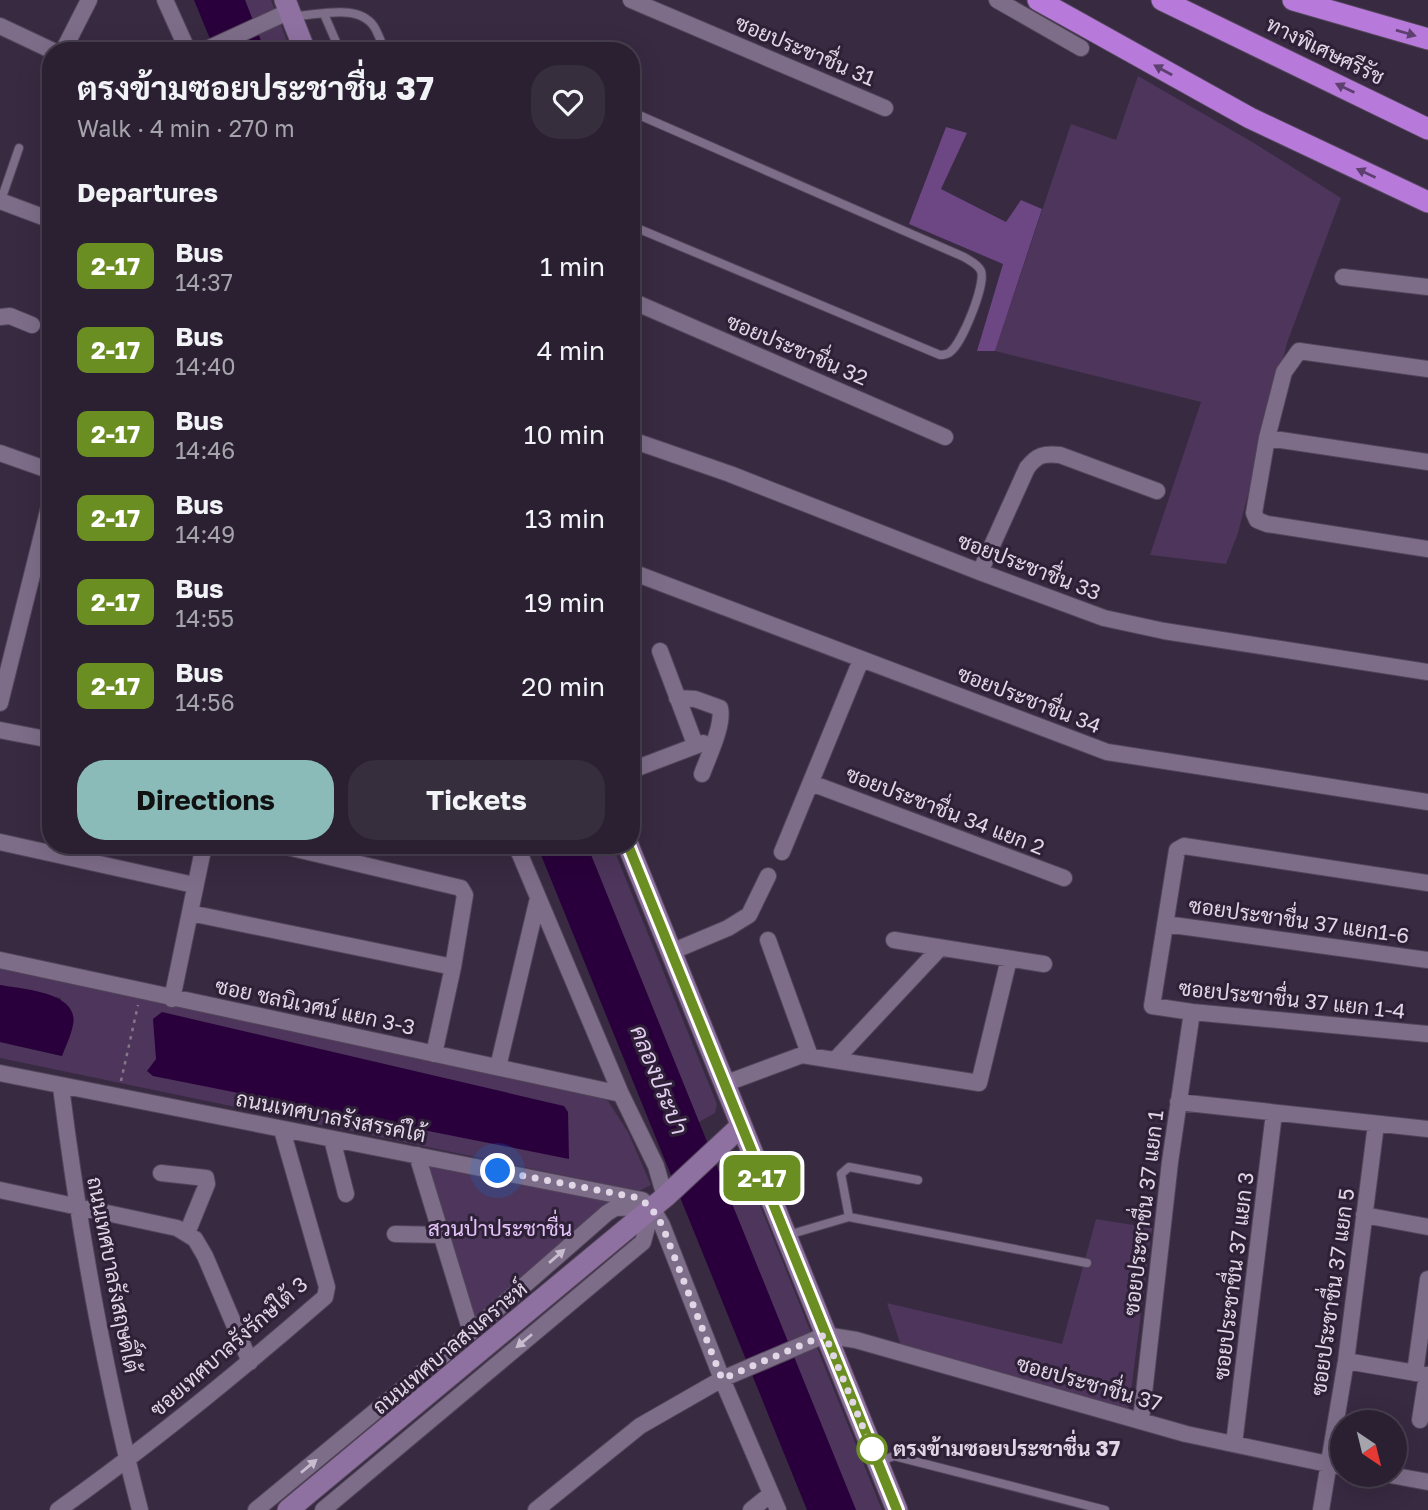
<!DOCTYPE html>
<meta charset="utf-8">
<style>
:root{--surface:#2a2031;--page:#362d3d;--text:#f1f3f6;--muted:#a5a3ab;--line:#463e4d;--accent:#8bbbb9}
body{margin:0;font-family:"Golos Text",Sarabun,sans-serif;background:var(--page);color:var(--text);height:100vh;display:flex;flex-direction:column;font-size:26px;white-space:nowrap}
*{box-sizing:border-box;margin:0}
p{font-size:23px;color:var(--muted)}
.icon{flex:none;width:38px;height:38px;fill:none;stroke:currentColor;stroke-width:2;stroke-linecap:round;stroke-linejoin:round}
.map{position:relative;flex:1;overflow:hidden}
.sheet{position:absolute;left:42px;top:42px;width:598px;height:812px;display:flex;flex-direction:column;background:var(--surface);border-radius:28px;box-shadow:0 7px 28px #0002,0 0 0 2px var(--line)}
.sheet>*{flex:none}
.badge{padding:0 14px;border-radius:10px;font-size:24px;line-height:46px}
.needle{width:46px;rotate:145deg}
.buttons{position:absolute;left:1330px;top:1410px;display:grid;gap:14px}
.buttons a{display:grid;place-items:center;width:77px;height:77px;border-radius:50%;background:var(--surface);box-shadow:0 7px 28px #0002,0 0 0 2px var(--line);font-size:35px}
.you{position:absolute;width:35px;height:35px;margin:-18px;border:5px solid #fff;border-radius:50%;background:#1a73e8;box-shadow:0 0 0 10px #1a73e833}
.map>.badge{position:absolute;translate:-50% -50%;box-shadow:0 0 0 4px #fff}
h2{padding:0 35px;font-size:26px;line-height:63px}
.round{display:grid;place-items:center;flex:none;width:74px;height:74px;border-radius:28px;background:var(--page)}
.summary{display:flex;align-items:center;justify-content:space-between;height:119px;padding:0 35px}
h1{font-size:33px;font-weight:700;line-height:52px}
.primary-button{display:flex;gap:14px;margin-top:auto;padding:14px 35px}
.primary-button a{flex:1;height:80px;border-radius:28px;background:var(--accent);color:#111;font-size:28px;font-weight:700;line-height:80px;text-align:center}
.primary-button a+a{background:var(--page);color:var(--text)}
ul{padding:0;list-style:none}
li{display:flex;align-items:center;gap:21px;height:84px;padding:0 35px}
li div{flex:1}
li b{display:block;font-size:26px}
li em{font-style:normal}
li .badge{min-width:77px;font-weight:700;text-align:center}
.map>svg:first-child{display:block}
</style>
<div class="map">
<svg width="1428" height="1510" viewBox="0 0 1428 1510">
<rect width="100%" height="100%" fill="#382a41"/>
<path fill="#4d355b" d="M245 0H271L291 51H265Z
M1138 76 1254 143 1341 198 1287 343 1238 533 1226 564 1150 555 1201 402 995 351 1071 124 1116 140Z
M587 845H612L717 1104 715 1113 699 1122Z
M0 965 576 1088 608 1101 628 1132 651 1185 639 1191 0 1058V1042L62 1056 61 998 0 985Z
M732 1155 741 1158 882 1510H856L718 1170 726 1156Z
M422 1160 614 1199 475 1319Z
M1096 1219 1152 1228 1129 1407 1125 1410 901 1346 887 1303 1062 1344Z"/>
<path fill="#6d4684" d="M946 127 967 133 941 189 1006 222 1021 200 1042 209 995 351H977L1003 264 909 224Z"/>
<path fill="#29003b" d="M194 0H245L265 51H215Z
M537 845H587L856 1510H807Z
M0 985C22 989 80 992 73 1025 71 1035 66 1046 62 1056L0 1042Z
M162 1012 564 1106 568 1112 569 1159 153 1076 147 1071 156 1059 153 1019Z"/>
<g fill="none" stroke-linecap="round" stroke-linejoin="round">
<g stroke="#524559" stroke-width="10">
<path id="lane" d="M324 14 340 51
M295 16C320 15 362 2 376 30 379 37 383 43 383 51
M632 112 964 257C970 261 978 264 981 271 986 284 962 344 950 352 949 354 942 355 940 355L632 226
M0 203 19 148
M849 1217 841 1174 849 1167 918 1180
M788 1235 849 1217 1087 1263
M878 1462 894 1456 1105 1510"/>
</g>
<g stroke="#524559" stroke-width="18">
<path id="street" d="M165 0 188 51
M631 0 885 108
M997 0 1081 48
M0 26 53 51
M63 51 89 0
M203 51 290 11
M0 201 51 220
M1343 277 1428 287
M632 301 945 437
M0 317 10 316 32 325
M49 351H51
M1428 369 1299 351 1284 372 1267 438 1254 513 1257 520 1267 524 1428 549
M1267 438 1428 462
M632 440 730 474 980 572 1104 618 1164 631 1428 672
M0 453 51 471
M632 572 1107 752 1428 802
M980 572 1027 468C1037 455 1044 453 1060 455L1157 491
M660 651 695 744
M677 698 695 699 720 708C724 725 708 757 702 774
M0 703 51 499
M0 730 51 740
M632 770 703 743
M811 783 1064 878
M0 842 194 885
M279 845 461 888 465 895 453 967 434 1054
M516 845 621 1094 656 1166 665 1197
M782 852 861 660
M1428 883 1184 846 1177 850 1152 1006 1192 1012 1428 1034
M190 913 453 967
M1165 924 1428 960
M768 940 810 1056
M894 940 1044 964
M671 952 728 928 749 915 768 876
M0 960 621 1094
M172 999 204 845
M835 1060 940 948
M498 1067 538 898
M0 1073 642 1200 652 1208 662 1225 722 1379 778 1510
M724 1084 802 1055 979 1083 1009 959
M61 1087C79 1229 104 1371 140 1510
M1178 1102 1428 1129
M332 1139 346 1194
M417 1155 471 1332
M161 1173 206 1178 207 1184 187 1233
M0 1190 177 1228 195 1239 205 1256 250 1362
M1364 1215 1428 1227
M395 1234 443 1235
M1346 1361 1428 1375
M1415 1373 1428 1279
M1141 1420 1170 1162 1192 1012
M1420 1420 1427 1375
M1234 1444 1274 1113
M1390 1475 1428 1482
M58 1510C151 1444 239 1372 325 1297L327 1287 282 1130
M256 1510 471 1332 607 1213 615 1208 646 1207
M323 1510 643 1242 652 1208
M536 1510 640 1426 722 1379 825 1335 856 1340 1186 1434 1342 1467
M751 1510 771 1494
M1321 1510 1346 1361 1376 1124"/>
</g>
<g stroke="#524559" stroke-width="23">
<path id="secondary" d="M285 0 305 51
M628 845 897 1510
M288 1510 665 1197 741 1126"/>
</g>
<g stroke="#524559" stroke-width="23">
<path id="highway" d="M1038 0 1250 118 1428 202
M1162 0 1428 129
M1293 0 1428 39"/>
</g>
<path stroke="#82768a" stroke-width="2.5" stroke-dasharray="3.5 5" stroke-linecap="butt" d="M121 1081 138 1005"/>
<use href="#lane" stroke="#7e6d89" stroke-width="8"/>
<use href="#street" stroke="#7e6d89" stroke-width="16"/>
<use href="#secondary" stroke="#8f71a1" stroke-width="21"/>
<use href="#highway" stroke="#b77ada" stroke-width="21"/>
</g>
<defs><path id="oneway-solid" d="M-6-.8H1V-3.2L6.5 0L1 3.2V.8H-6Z" transform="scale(1.75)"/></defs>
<g fill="#5e4070">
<use href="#oneway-solid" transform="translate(1406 33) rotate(16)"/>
<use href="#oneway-solid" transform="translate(1163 70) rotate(-151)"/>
<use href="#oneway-solid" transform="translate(1345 88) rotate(-154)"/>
<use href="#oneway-solid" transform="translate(1366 173) rotate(-155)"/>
</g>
<g fill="#c8bccf">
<use href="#oneway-solid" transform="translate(557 1256) rotate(-41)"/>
<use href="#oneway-solid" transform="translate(524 1341) rotate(140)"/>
<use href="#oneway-solid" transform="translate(309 1466) rotate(-40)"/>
</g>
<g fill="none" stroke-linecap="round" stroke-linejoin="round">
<g stroke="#fff" stroke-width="16">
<path id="line" d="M628 845 897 1510"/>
</g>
<use href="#line" stroke="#6b8e23" stroke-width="10"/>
<path stroke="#e0d6e6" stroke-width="7" stroke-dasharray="0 12.6" d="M498 1171 634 1197C649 1202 654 1212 662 1225L722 1379 825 1335 872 1449"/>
</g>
<circle fill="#fff" stroke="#6b8e23" stroke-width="3.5" cx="872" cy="1449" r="14"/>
<g text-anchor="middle" stroke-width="6" stroke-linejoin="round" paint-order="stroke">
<g font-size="21" fill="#e0d6e6" stroke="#2e2037">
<text transform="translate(805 51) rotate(23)" y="7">ซอยประชาชื่น 31</text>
<text transform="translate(1325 51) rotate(26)" y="7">ทางพิเศษศรีรัช</text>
<text transform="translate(797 350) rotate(23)" y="7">ซอยประชาชื่น 32</text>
<text transform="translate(1029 567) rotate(21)" y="7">ซอยประชาชื่น 33</text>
<text transform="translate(1029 700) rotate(21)" y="7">ซอยประชาชื่น 34</text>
<text transform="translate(945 811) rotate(21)" y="7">ซอยประชาชื่น 34 แยก 2</text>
<text transform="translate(1299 921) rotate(8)" y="7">ซอยประชาชื่น 37 แยก1-6</text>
<text transform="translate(1292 1000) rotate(6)" y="7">ซอยประชาชื่น 37 แยก 1-4</text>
<text transform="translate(315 1007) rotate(12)" y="7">ซอย ชลนิเวศน์ แยก 3-3</text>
<text transform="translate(331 1117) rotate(11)" y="7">ถนนเทศบาลรังสรรค์ใต้</text>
<text transform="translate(1144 1213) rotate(-83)" y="7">ซอยประชาชื่น 37 แยก 1</text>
<text transform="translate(113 1275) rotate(79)" y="7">ถนนเทศบาลรังสฤษดิ์ใต้</text>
<text transform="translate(1234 1276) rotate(-83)" y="7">ซอยประชาชื่น 37 แยก 3</text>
<text transform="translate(1333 1292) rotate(-82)" y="7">ซอยประชาชื่น 37 แยก 5</text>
<text transform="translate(229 1347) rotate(-41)" y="7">ซอยเทศบาลรังรักษ์ใต้ 3</text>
<text transform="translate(450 1348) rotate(-40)" y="7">ถนนเทศบาลสงเคราะห์</text>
<text transform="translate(1089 1384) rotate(16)" y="7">ซอยประชาชื่น 37</text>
</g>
<g font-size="21" fill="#e4c3f9" stroke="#2e2037">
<text x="500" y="1236">สวนป่าประชาชื่น</text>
</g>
<g font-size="21" font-weight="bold" fill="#e0d6e6" stroke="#2e2037" text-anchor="start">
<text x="893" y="1456">ตรงข้ามซอยประชาชื่น 37</text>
</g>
<g font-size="23" font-style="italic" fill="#e4cef2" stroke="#2e2037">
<text transform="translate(659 1080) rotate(68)" y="8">คลองประปา</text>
</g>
</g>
</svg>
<div class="buttons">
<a><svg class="needle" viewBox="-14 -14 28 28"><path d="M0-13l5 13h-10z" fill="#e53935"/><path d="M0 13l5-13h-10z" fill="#a5a3ab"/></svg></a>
</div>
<div class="you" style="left:498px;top:1171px"></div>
<b class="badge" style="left:762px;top:1178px;background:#6b8e23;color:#fff">2-17</b>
<section class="sheet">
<div class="summary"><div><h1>ตรงข้ามซอยประชาชื่น 37</h1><p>Walk · 4 min · 270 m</p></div><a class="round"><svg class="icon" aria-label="heart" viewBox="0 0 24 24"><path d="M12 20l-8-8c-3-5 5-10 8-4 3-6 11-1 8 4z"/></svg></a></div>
<h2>Departures</h2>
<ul>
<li><span class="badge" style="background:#6b8e23;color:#fff">2-17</span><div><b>Bus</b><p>14:37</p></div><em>1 min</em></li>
<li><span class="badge" style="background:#6b8e23;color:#fff">2-17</span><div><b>Bus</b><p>14:40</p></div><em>4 min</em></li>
<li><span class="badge" style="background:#6b8e23;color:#fff">2-17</span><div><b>Bus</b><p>14:46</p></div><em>10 min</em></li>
<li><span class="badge" style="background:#6b8e23;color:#fff">2-17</span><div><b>Bus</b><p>14:49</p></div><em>13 min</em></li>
<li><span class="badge" style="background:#6b8e23;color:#fff">2-17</span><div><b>Bus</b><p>14:55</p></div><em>19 min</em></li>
<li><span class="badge" style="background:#6b8e23;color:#fff">2-17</span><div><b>Bus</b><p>14:56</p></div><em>20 min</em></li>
</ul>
<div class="primary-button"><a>Directions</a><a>Tickets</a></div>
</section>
</div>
